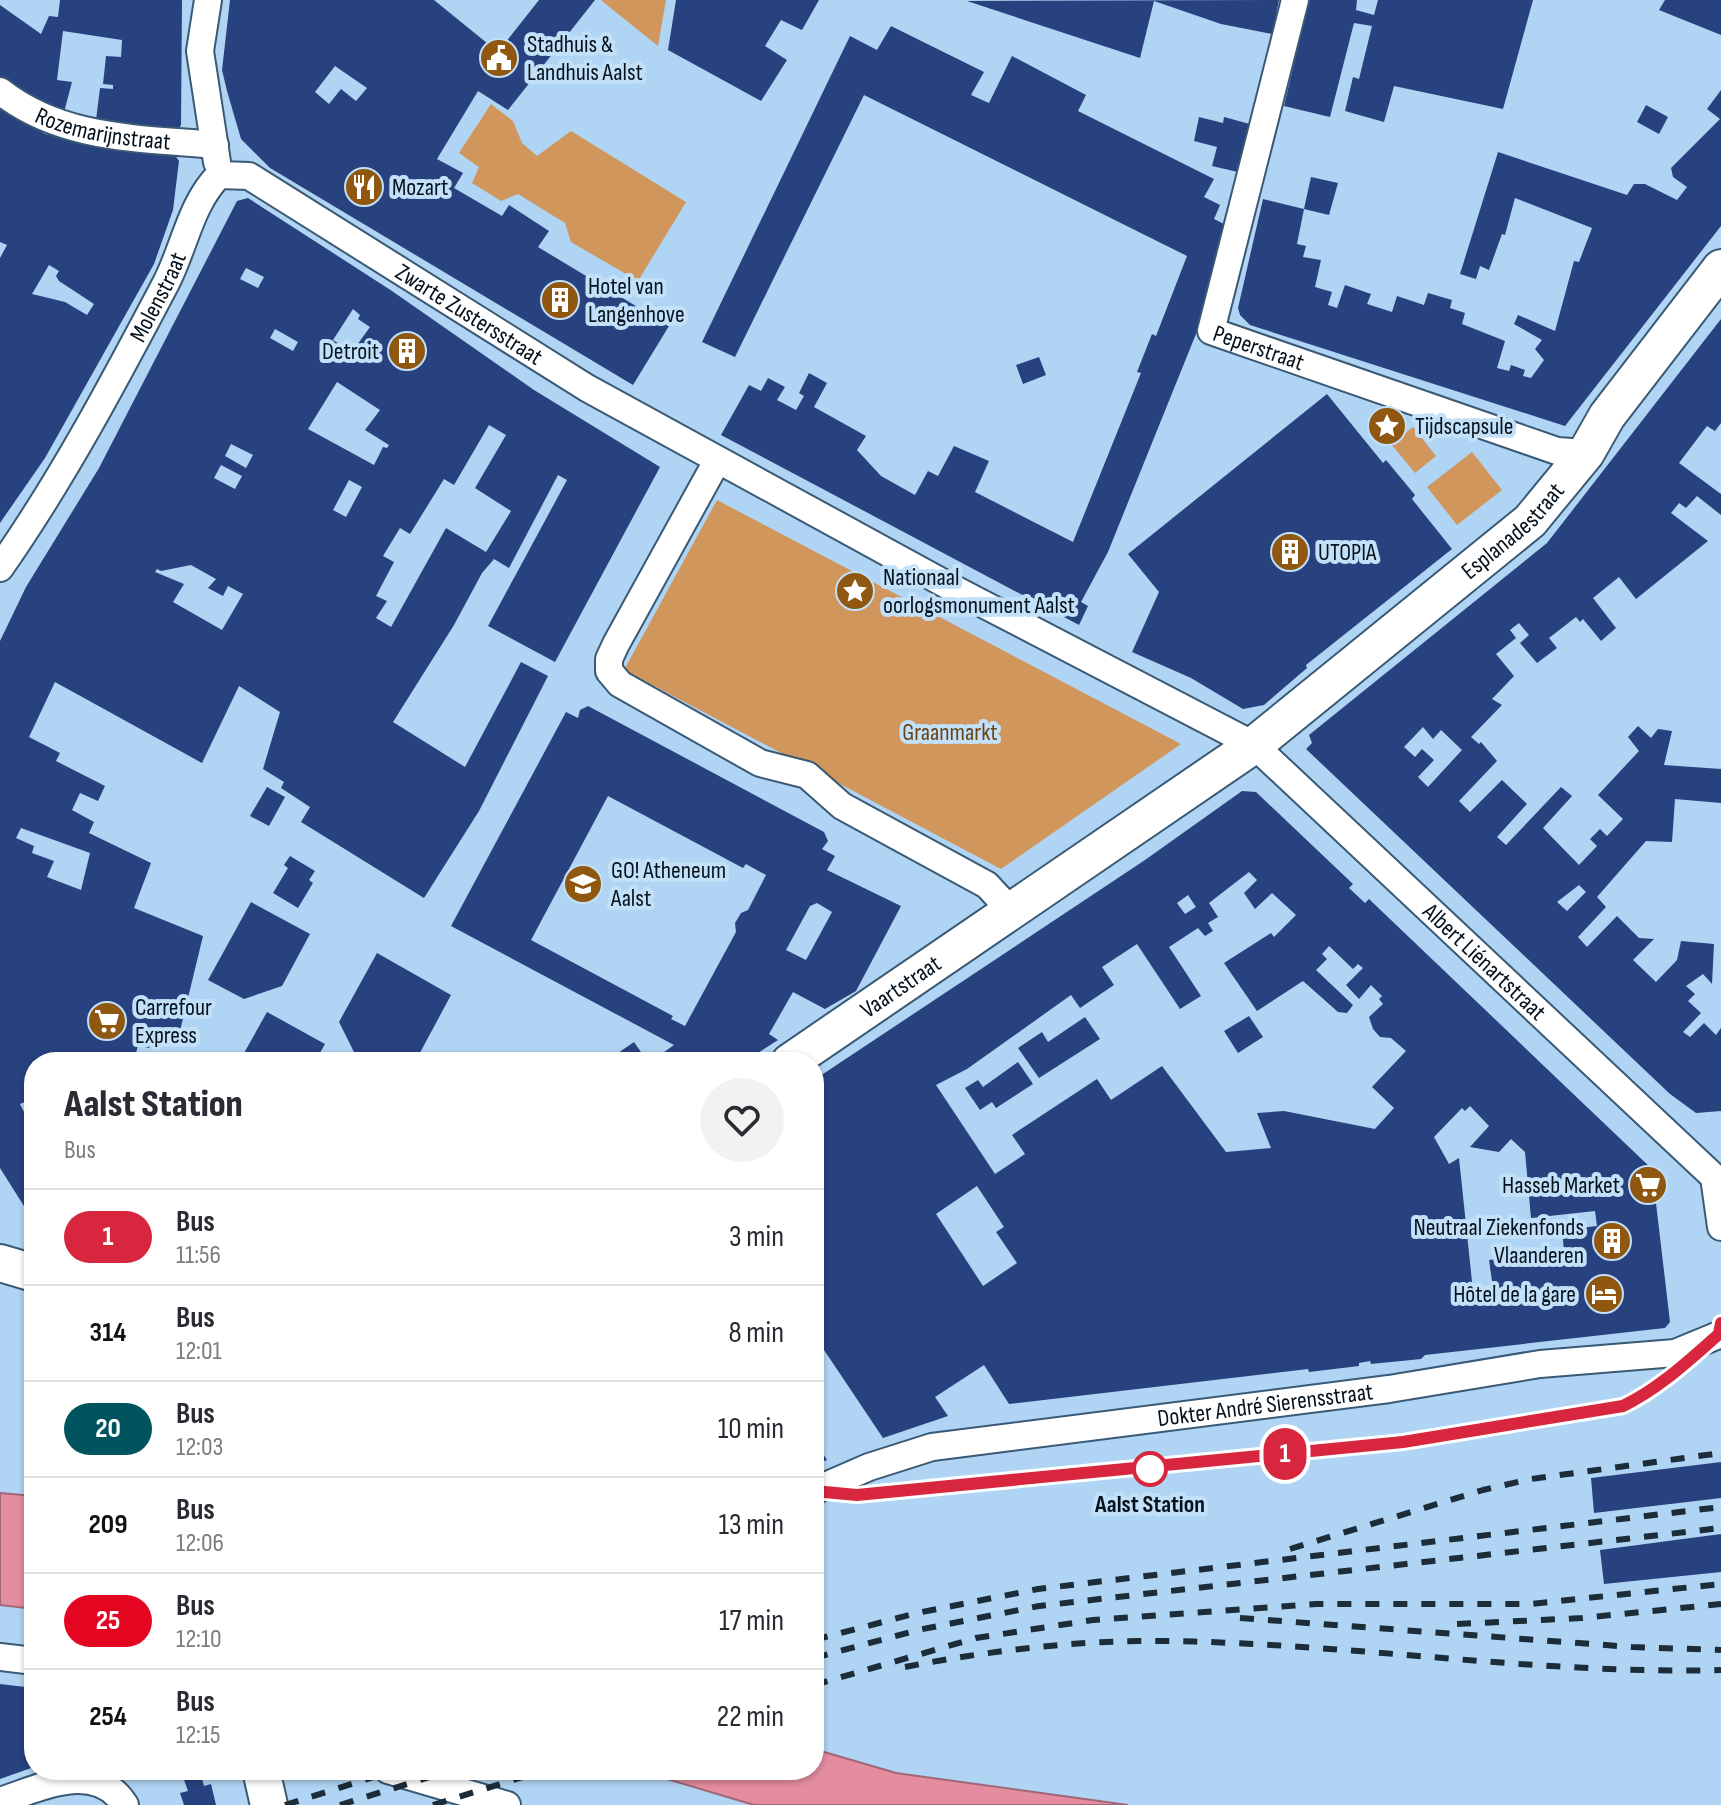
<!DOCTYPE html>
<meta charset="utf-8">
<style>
:root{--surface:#fff;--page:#f2f2f3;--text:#2b2b33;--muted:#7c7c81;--line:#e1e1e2}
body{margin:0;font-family:"Sofia Sans Condensed",sans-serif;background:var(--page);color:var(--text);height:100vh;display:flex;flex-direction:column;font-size:30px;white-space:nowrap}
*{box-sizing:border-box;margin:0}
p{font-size:26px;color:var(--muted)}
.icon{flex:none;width:44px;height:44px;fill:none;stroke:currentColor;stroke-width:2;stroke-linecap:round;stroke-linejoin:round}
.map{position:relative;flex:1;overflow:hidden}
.side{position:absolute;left:24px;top:1052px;width:800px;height:728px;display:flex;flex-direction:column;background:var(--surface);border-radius:32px;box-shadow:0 2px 6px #0004}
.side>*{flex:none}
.badge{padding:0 16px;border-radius:26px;font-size:28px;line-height:52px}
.map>.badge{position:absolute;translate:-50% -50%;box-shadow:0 0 0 4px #fff}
.round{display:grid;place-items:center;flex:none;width:84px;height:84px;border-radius:42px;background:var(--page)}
.summary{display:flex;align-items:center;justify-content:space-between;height:136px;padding:0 40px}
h1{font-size:38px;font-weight:800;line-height:60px}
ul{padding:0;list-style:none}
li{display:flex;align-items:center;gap:24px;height:96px;padding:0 40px;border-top:2px solid var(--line)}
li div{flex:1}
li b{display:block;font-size:30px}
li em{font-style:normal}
li .badge{min-width:88px;font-weight:700;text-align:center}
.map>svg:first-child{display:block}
</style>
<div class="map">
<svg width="1721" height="1805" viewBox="0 0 1721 1805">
<rect width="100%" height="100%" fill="#b0d4f3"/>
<path fill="#d0965c" d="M602 0H666L658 46 602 1Z
M491 104 513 121 522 143 537 156 571 131 686 202 638 281 571 242 565 223 518 194 501 201 472 183 479 167 459 153Z
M1413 427 1436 456 1415 473 1391 444Z
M1472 452 1502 490 1457 525 1427 487Z
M717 500 1181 744 1001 869 624 670Z"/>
<path fill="#e48ca0" stroke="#a16778" stroke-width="2" d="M0 1493 34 1496V1609L0 1605Z
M814 1749 896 1773 1128 1805H754L637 1770H814Z"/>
<path fill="#28417f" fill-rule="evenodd" d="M60 0H182L181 125 178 130 96 120 100 88 113 89V85L103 84 106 56 121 57 122 40 63 31 57 80 72 82 63 116 0 81V5L41 34 49 16 58 17Z
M230 0H434L498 52 539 0H595L508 110 478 91 437 159 463 173 454 188 502 216 509 205 549 231 538 247 669 326 633 385 270 168 241 139 227 91 222 70ZM335 66 367 88 356 101 341 89 329 104 315 92Z
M676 0H819L802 30 781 20 765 46 787 60 761 101 668 50Z
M1279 0 1272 34 1221 24 1154 1 1140 58 967 1Z
M1309 0H1357L1356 10 1374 15 1378 0H1533L1503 109 1394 86 1384 122 1345 111 1353 77 1359 79 1372 26 1354 23 1330 117 1284 106Z
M1665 0H1721V35L1659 10Z
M891 26 984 72 971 95 989 103 1012 56 1086 95 1078 111 1214 179 1204 197 1220 205 1214 219 1232 228 1223 267 1108 552 1081 602 1088 606 1079 625 721 435 749 385 761 391 768 378 785 387 777 400 796 410 804 396 799 393 809 373 827 383 814 407 866 436 857 450 881 476 915 495 928 471 938 476 954 446 989 461 975 492 1073 542 1141 373 1137 372 1152 334 1156 336 1187 256 864 95 735 357 702 342 850 36 877 50Z
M1721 90V226L1565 426 1250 325 1240 315 1238 308 1263 199 1304 209 1297 244 1306 246 1303 257 1321 260 1315 287 1332 292 1328 305 1337 308 1345 285 1371 294 1367 304 1392 312 1397 296 1424 305 1428 293 1452 300 1450 308 1465 313 1462 324 1505 341 1497 368 1509 371 1511 365 1525 370 1523 376 1531 378 1544 360 1535 349 1542 340 1514 324 1518 315 1555 331 1574 261 1579 262 1592 228 1515 198 1505 235 1502 234 1489 270 1480 266 1476 279 1460 274 1498 152 1627 195 1634 184H1645L1677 200 1687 187 1673 177 1671 168 1720 119 1707 109Z
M0 103 45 134 174 154 179 161 173 210 154 264 45 458 0 523V258L7 245 0 242ZM49 265 59 271 56 276 59 281 94 304 87 315 65 302 32 294Z
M1646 105 1668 117 1659 134 1637 122Z
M1199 117 1223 123 1224 117 1257 126 1242 173 1212 166 1217 147 1194 141Z
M1311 177 1338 183 1329 215 1304 209Z
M248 198 392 291 534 390 660 467 555 662 488 626 567 480 558 475 509 568 494 559 482 573 454 625 393 722 465 767 521 662 548 676 479 811 424 898 301 822 310 807 281 788 284 782 263 769 280 712 239 686 202 763 55 682 29 737 60 753 56 761 105 786 98 801 80 793 72 810 94 822 89 833 151 863 134 908 203 936 179 1035 157 1027 149 1048 138 1045 134 1062 107 1054 104 1062H34V1098L20 1104 25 1114 34 1110V1222L0 1168V641L26 587 99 468 237 201ZM246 268 264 277 258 288 240 279ZM353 309 360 315 358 319 370 327 352 352 333 340ZM275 329 298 342 293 351 270 338ZM337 382 380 410 365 430 389 445 387 448 383 447 374 465 308 429ZM489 425 506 435 475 488 511 511 486 552 446 528 391 627 376 618 387 601 376 596 394 562 383 556 400 528 410 534 444 479 454 485ZM231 444 253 455 246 468 225 456ZM221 465 242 476 235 489 214 478ZM349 480 362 487 346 517 333 510ZM191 565 216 579 208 588 223 596 228 586 243 594 222 630 173 602 184 584 155 572 157 569 161 571ZM21 828 90 853 81 890 47 877 54 861 32 853 34 846 16 838Z
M1721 319V423L1715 431 1707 426 1679 463 1721 494V515L1697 496 1686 508 1679 503 1671 513 1708 541 1636 599 1619 577 1593 598 1616 628 1601 641 1583 619 1580 622 1576 617 1549 638 1557 648 1537 663 1520 643 1529 635 1519 623 1510 630 1516 638 1496 654 1514 676 1492 699 1502 705 1471 737 1479 744 1481 742 1497 761 1459 801 1470 812 1502 780 1527 804 1497 837 1506 845 1561 787 1572 796 1543 828 1579 865 1597 846 1590 839 1600 829 1607 836 1623 819 1598 795 1639 751 1628 737 1638 726 1651 738 1658 729 1672 731 1664 765 1721 769V803L1675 799 1672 842 1646 841 1597 897 1606 907 1578 937 1587 947 1617 916 1639 938 1654 939 1633 960 1656 982 1677 960 1681 941 1714 944 1712 984 1703 974 1686 986 1695 994 1688 1001 1701 1013 1683 1032 1690 1037 1704 1023 1716 1035 1721 1028V1111L1696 1113 1670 1094 1306 749 1312 743 1309 735 1547 543ZM1423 727 1433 739 1441 730 1462 750 1428 787 1418 777 1434 760 1422 749 1415 757 1404 747ZM1579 885 1586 892 1567 911 1557 902Z
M1039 357 1046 375 1023 384 1016 365Z
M1327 394 1383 463 1386 460 1415 495 1412 499 1452 549 1306 665 1307 668 1264 705 1243 709 1191 678 1132 652 1159 592 1128 554Z
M588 706 824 832 828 841 822 849 835 856 827 870 901 906 856 991 825 1009 793 992 769 1034 778 1040 744 1062H650L674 1045 451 926 566 712 578 718 580 710ZM608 796 743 868 746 864 766 875 748 910 741 913 735 923 736 932 685 1026 671 1019 673 1016 531 940ZM817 903 832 912 806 960 786 950 810 906Z
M267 787 285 797 269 826 250 816Z
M1242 791 1256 792 1353 884 1349 888 1365 903 1369 899 1652 1169 1670 1322 1665 1328 1425 1355 1421 1359 1371 1364 1370 1361 1359 1363V1366L1309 1372 1308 1369 1009 1404 984 1365 935 1397 948 1416 883 1438 814 1335V1080L1145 860ZM1249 872 1257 880 1244 893 1255 909 1272 893 1296 915 1274 937 1271 933 1224 963 1257 1011 1303 981 1338 1012 1347 1013 1353 1005 1316 970 1327 959 1322 954 1329 946 1353 969 1358 964 1363 968 1346 985 1359 999 1371 985 1382 996 1379 999 1383 1004 1369 1017 1373 1029 1380 1037 1391 1038 1406 1051 1372 1087 1394 1108 1375 1129 1284 1111 1257 1113 1271 1148 1226 1152 1162 1066 1111 1100 1097 1079 1012 1135 1025 1154 995 1174 936 1085 967 1069 1071 995 1080 1008 1114 985 1102 967 1137 944 1180 1009 1201 996 1169 947 1198 928 1205 936 1213 931 1208 923 1218 917 1209 903ZM1188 895 1196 907 1185 914 1177 903ZM1470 1106 1489 1126 1470 1147 1499 1152 1511 1139 1525 1152 1531 1218 1595 1211 1597 1226 1562 1230 1564 1251 1489 1260 1493 1288 1473 1291 1459 1158 1449 1164 1434 1137 1462 1108 1465 1111ZM977 1186 1004 1227 996 1232 1017 1263 983 1286 936 1214Z
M290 856 315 871 309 880 313 883 298 908 273 893 288 868 284 865Z
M251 902 310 934 282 986 244 999 208 980Z
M377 953 451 995 415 1062H359L339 1022Z
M267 1012 325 1044 315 1062H239Z
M1249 1016 1263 1037 1238 1053 1224 1031Z
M1085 1017 1100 1039 1039 1078 1018 1048 1042 1032 1048 1042Z
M634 1042 648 1062H605Z
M1018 1062 1033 1084 996 1108 992 1102 980 1110 965 1088 978 1080 983 1087Z
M814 1440 827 1460 814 1465Z
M1721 1462V1498L1594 1513 1591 1478Z
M1721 1534V1572L1604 1584 1600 1550Z
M0 1684 34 1688V1767L0 1779Z
M200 1770 204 1786 211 1784 216 1805H184L180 1793 188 1791 182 1774Z"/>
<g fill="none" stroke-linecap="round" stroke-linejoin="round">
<g stroke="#395974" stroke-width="30">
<g id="street">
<path d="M208 0 200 51 217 162"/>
<path id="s1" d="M1295 0 1211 331 1557 451 1586 453"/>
<path id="s2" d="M0 91C62 140 139 138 215 145"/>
<path id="s3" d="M219 175 249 176 587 388 958 591 1254 745 1714 1177"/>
<path d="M717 461 616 644 609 659V671L620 684 760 763 807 775 842 806 987 885 1013 913"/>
<path id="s4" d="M0 568C63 478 115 380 166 283 185 246 190 205 219 175"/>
<path d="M1714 1177 1721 1227"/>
<path id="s5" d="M814 1491 869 1467 932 1447 1389 1389 1540 1364 1675 1353 1721 1334"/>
<path d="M0 1657 34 1661"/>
<path d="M388 1770 507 1805"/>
<path d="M0 1801C40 1788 96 1759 125 1805"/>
</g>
</g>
<g stroke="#395974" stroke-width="40">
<g id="secondary">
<path id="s6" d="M790 1062 1254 745 1530 521 1586 453 1607 416 1721 268"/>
<path d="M0 1263 34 1273"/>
<path d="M261 1770 269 1805"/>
</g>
</g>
<use href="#street" stroke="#fff" stroke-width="26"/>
<use href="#secondary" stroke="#fff" stroke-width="36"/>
<path stroke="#1c2c39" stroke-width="6" stroke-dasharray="14 14" stroke-linecap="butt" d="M1290 1549 1483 1490 1531 1479 1721 1453
M1240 1618 1632 1647 1721 1650
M1457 1624 1582 1618 1721 1604
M814 1640 917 1613 1038 1589 1721 1507
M814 1658 918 1630 1039 1606 1721 1528
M905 1667C982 1652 1062 1642 1140 1641 1334 1640 1527 1675 1721 1670
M814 1685 976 1638 1093 1620 1316 1604H1530L1721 1584
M285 1805 396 1770
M340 1805 452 1770
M433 1805 545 1770"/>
</g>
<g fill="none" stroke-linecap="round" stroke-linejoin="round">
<g stroke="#fff" stroke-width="18">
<path id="line" d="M814 1491 857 1495 1403 1442 1623 1406C1660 1388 1688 1361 1719 1334L1721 1323"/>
</g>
<use href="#line" stroke="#d7263d" stroke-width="12"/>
</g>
<defs>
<g id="civic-disc" transform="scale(2)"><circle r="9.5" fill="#8f5710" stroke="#c3e0f9"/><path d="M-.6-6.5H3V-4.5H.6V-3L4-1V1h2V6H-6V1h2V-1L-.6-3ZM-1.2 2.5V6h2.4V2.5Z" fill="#fff"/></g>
<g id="restaurant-disc" transform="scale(2)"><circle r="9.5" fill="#8f5710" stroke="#c3e0f9"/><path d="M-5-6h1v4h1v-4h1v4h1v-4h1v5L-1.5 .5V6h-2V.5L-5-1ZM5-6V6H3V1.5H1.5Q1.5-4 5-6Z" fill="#fff"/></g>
<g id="building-disc" transform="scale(2)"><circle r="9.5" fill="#8f5710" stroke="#c3e0f9"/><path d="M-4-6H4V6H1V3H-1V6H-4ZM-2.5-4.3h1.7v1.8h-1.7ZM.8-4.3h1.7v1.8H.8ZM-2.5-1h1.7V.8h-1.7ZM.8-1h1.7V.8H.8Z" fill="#fff"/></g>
<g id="sight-disc" transform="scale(2)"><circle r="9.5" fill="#8f5710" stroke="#c3e0f9"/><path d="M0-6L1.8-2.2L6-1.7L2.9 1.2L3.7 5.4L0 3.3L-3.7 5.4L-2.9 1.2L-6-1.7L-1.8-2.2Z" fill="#fff"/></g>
<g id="school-disc" transform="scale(2)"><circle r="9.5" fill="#8f5710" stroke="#c3e0f9"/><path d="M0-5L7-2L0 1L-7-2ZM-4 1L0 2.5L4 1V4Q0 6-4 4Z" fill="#fff"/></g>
<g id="supermarket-disc" transform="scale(2)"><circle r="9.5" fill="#8f5710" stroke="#c3e0f9"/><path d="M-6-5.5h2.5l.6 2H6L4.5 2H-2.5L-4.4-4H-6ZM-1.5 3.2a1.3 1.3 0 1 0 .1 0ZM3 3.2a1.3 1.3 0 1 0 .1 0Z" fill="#fff"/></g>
<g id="hotel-disc" transform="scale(2)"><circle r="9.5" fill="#8f5710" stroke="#c3e0f9"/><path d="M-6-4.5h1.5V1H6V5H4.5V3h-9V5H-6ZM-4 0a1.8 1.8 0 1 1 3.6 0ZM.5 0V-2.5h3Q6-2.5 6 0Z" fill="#fff"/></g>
</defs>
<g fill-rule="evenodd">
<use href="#civic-disc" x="499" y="58"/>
<use href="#restaurant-disc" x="364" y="187"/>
<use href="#building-disc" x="560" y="300"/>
<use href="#building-disc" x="407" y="351"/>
<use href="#sight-disc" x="1387" y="426"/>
<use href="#building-disc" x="1290" y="552"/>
<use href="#sight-disc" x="855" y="591"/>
<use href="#school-disc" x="583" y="884"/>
<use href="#supermarket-disc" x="107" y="1021"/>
<use href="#supermarket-disc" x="1648" y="1185"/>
<use href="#building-disc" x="1612" y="1241"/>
<use href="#hotel-disc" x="1604" y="1294"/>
</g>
<circle fill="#fff" stroke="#d7263d" stroke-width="4" cx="1150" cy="1469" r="16"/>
<g text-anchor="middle" stroke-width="8" stroke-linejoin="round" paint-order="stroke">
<g font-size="24" fill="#05121c" stroke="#c3e0f9" text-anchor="start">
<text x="527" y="52">Stadhuis &amp;<tspan x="527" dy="28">Landhuis Aalst</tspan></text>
<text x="392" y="195">Mozart</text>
<text x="588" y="294">Hotel van<tspan x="588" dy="28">Langenhove</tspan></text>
<text x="379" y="359" text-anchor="end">Detroit</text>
<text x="1415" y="434">Tijdscapsule</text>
<text x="1318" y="560">UTOPIA</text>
<text x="883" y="585">Nationaal<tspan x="883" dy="28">oorlogsmonument Aalst</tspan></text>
<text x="611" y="878">GO! Atheneum<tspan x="611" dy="28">Aalst</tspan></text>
<text x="135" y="1015">Carrefour<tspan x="135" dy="28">Express</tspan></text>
<text x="1620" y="1193" text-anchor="end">Hasseb Market</text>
<text x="1584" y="1235" text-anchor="end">Neutraal Ziekenfonds<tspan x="1584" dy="28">Vlaanderen</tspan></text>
<text x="1576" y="1302" text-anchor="end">Hôtel de la gare</text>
</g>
<g font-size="24" fill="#05121c" stroke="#c3e0f9">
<text dy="8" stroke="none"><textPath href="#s2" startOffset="112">Rozemarijnstraat</textPath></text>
<text dy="8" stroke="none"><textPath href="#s4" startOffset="314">Molenstraat</textPath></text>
<text dy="8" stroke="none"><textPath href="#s3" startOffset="290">Zwarte Zustersstraat</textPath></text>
<text dy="8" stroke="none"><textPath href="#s1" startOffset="392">Peperstraat</textPath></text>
<text dy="8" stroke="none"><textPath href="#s6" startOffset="898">Esplanadestraat</textPath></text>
<text dy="8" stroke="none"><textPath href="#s3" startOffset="1502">Albert Liénartstraat</textPath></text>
<text dy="8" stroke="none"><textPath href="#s6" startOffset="134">Vaartstraat</textPath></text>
<text dy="8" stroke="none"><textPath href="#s5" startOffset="462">Dokter André Sierensstraat</textPath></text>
</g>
<g font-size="24" fill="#6c4312" stroke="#c3e0f9">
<text x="950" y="740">Graanmarkt</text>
</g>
<g font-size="24" font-weight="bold" fill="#05121c" stroke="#c3e0f9">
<text x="1150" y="1512">Aalst Station</text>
</g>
</g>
</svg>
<b class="badge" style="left:1285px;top:1454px;background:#d7263d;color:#fff">1</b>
<section class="side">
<div class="summary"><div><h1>Aalst Station</h1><p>Bus</p></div><a class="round"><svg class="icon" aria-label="heart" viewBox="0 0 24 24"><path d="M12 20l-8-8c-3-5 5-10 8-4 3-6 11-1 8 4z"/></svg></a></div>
<ul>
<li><span class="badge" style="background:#d7263d;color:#fff">1</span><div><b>Bus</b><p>11:56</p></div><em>3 min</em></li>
<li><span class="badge" style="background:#fff;color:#111">314</span><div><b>Bus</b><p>12:01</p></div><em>8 min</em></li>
<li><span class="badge" style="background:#005460;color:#fff">20</span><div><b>Bus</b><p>12:03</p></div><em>10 min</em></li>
<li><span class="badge" style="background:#fff;color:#111">209</span><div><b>Bus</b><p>12:06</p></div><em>13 min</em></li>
<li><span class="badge" style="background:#e40521;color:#fff">25</span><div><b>Bus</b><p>12:10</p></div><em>17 min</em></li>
<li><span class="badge" style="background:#fff;color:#111">254</span><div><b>Bus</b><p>12:15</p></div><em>22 min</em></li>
</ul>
</section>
</div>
